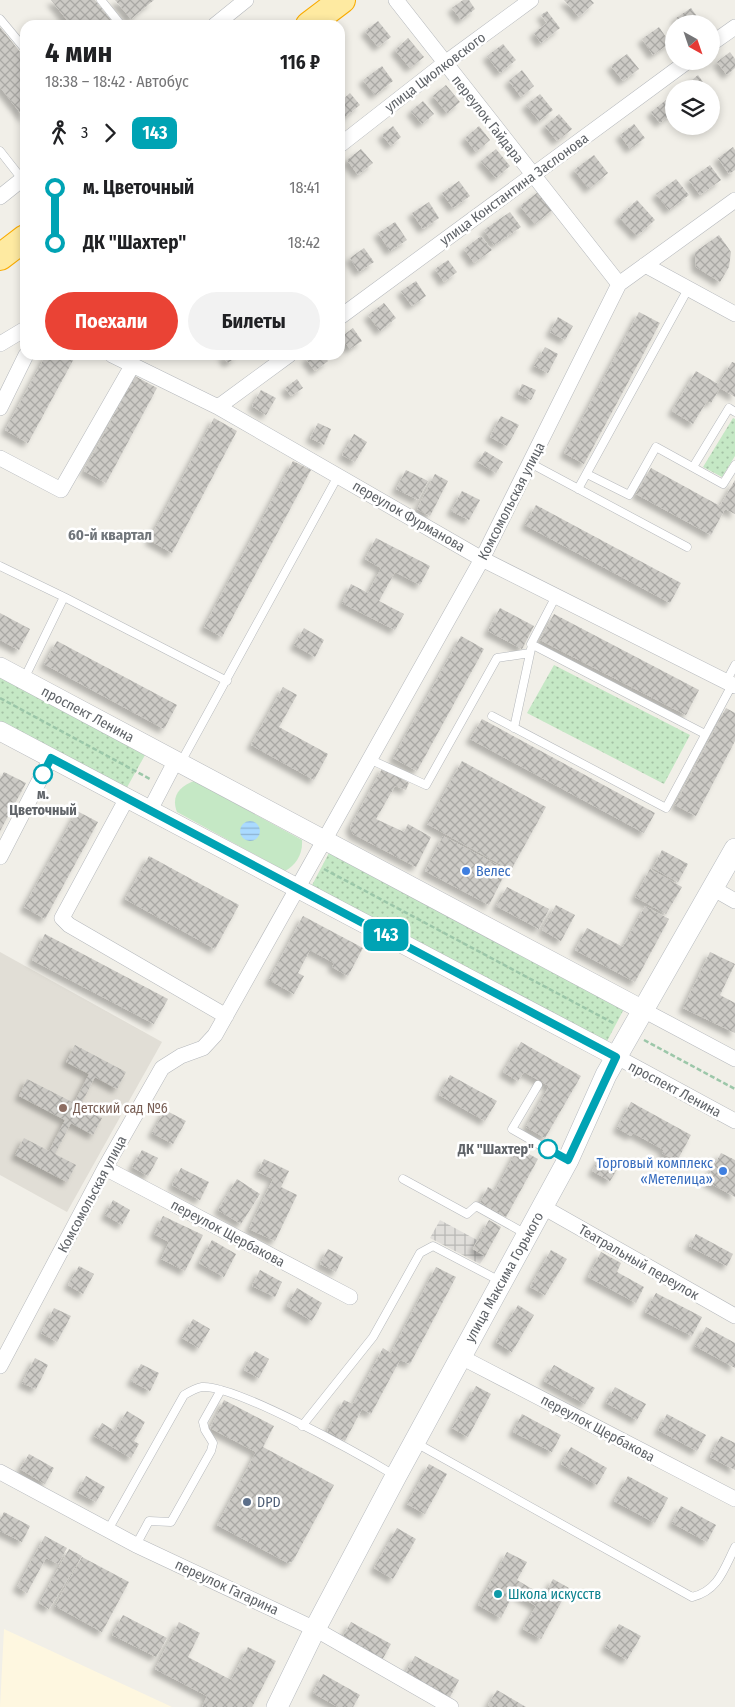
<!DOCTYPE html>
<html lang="ru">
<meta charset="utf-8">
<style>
:root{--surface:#fff;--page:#f2f2f2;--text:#202124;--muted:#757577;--accent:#ea4335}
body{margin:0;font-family:"Fira Sans Condensed",sans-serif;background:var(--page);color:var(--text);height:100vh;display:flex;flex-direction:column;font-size:19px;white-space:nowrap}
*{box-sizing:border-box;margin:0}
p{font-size:16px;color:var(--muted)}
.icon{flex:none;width:28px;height:28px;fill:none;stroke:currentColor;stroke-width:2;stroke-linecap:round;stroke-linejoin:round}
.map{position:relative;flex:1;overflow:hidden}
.sheet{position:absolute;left:20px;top:20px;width:325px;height:340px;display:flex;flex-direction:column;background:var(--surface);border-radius:15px;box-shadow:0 2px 8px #0003}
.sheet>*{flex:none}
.badge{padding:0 10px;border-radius:8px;font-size:18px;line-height:32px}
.needle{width:32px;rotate:140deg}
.fabs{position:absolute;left:665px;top:15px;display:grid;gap:10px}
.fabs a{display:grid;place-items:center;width:55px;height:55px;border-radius:50%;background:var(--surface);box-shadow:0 2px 8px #0003;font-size:25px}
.map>.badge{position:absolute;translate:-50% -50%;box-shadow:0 0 0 2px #fff}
.legs{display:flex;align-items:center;gap:8px;height:55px;padding:0 25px;font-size:16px}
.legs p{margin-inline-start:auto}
.summary{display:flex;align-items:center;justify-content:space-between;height:85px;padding:0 25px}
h1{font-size:28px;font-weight:700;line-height:38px}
.button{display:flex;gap:10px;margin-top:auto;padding:10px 25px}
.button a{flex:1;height:58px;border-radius:30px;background:var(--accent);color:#fff;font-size:20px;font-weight:700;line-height:58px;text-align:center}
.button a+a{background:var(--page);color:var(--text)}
ul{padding:0 25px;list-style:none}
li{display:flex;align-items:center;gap:18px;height:55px;font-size:19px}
li i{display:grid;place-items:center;width:8px;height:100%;margin:0 6px;background:currentColor}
li i::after{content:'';width:12px;height:12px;margin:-6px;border:4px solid;border-radius:50%;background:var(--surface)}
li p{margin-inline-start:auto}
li:first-child i{background:linear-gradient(#0000 50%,currentColor 0)}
li:last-child i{background:linear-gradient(currentColor 50%,#0000 0)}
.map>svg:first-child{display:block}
</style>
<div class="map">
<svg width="735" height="1707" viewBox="0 0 735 1707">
<defs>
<pattern id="industrial-grid" width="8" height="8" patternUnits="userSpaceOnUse" patternTransform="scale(1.25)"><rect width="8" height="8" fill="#e0deda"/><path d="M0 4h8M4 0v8" fill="none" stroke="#b9b8b5"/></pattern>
<pattern id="park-dots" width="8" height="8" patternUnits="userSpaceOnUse" patternTransform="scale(1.25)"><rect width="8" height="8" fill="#c5e8c5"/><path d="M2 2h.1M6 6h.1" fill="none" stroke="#a3c0a4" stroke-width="1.8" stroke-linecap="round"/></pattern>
<pattern id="water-rules" width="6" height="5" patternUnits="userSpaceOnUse" patternTransform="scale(1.25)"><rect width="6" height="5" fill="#aadaff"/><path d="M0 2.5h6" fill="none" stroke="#8eb4d2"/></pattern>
<pattern id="building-cross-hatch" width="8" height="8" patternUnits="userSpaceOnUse" patternTransform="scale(1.25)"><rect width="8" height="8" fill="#cccac5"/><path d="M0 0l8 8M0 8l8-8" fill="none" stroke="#a9a8a4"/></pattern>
<filter id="shadow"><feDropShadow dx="-4.5" dy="4.5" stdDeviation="2.5" flood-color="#0004"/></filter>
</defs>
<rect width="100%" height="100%" fill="#f1efe8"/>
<path fill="#fef7e0" d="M4 1629 172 1707H0Z"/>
<path fill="url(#industrial-grid)" d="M440 1220 477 1240 472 1249 485 1256 480 1264 430 1238Z"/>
<path fill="#e1ded6" d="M0 952 162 1042 67 1212 0 1175Z"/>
<path fill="#c5e8c5" d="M194 781 302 840C303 854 296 865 285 871L177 812C171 796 179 787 194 781Z"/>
<path fill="url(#park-dots)" d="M733 418 735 419V456L722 477 703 467Z
M554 665 690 735 664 784 527 713Z
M0 677 145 755 125 791 0 724Z
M330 851 625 1007 605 1045 310 889Z"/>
<path fill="url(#water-rules)" d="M240 831a10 10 0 1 1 20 0a10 10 0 1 1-20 0Z"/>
<path fill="url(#building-cross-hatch)" filter="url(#shadow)" d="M51 0H95L115 25H71Z
M115 0H154L131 19Z
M463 0H469L475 9 461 20 452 8Z
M564 0H591L594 3 579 17Z
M691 8 701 22 697 24H679L676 18Z
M547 11 560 28 541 43 534 33 547 23 541 15Z
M378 21 391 37 378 47 365 31Z
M0 27 25 58V119L0 87Z
M659 27 670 43 653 55 642 39Z
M408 38 424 57 410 68 395 50Z
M503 44 516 60 500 73 487 56Z
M730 52 735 59V68L727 75 717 62Z
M627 54 639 69 623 81 611 66Z
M382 66 393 81 375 95 363 80Z
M522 70 534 86 521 97 509 81Z
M698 75 708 89H681Z
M446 85 460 102 447 113 433 96Z
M350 93 360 105 345 117 340 111V102Z
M540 94 553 110 539 121 526 105Z
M666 100 674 112 660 123 651 112Z
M423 101 434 114 422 124 411 111Z
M559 114 572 129 557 141 545 126Z
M634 124 645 138 630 149 620 135Z
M393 126 401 137 391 146 382 135Z
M479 126 490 140 476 152 465 138Z
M733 147 735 150V170L729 174 718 158Z
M361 149 373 163 358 175 347 160Z
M496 149 510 166 496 178 481 161Z
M594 155 608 173 589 189 574 170Z
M710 165 721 180 700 195 689 180Z
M676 179 689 195 669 210 656 194Z
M459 181 470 196 453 208 442 193Z
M542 189 556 207 535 224 520 206Z
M637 200 655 220 637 236 619 217Z
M429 202 439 218 423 229 412 213Z
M510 212 521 227 494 245 484 230Z
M395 222 407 240 390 251 378 233Z
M719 235 731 252 729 267 720 282 696 267 695 252Z
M481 236 492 250 474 263 464 249Z
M364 248 374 262 359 272 350 258Z
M448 260 457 272 444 282 435 269Z
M416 281 426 296 412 306 401 291Z
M384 303 396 318 380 331 368 315Z
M639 312 660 323 584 464 564 453Z
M558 317 573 326 565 340 550 332Z
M353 328 362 341 350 349 341 337Z
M545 347 558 354 548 373 534 366Z
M46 355H76L28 443 5 430Z
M222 355H239L228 363Z
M311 355H323L328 361 315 371 306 359Z
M732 362 735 363V397L720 388 711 403 707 401 693 424 672 411 696 371 718 384Z
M135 376 157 388 106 483 84 471Z
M297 379 303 388 291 396 285 388Z
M522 384 536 390 531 400 518 394Z
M261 390 276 398 266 415 252 406Z
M501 416 519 425 507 446 490 437Z
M214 418 237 431 172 553 149 540Z
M318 423 331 429 324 445 310 438Z
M354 434 367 442 355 462 342 455Z
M485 451 503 462 496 473 478 462Z
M293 461 311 470 222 637 204 627Z
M651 468 720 506 735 480V514L725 509 711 535 636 494Z
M406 470 428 481 418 500 396 489Z
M435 474 448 481 430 516 417 509Z
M462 491 480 500 469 520 451 511Z
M536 505 681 583 670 603 525 525Z
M376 538 430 566 420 585 395 572 379 601 404 614 395 630 342 603 351 584 368 593 381 568 365 559Z
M500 608 534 626 522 649 488 631Z
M0 613 30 629 19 650 0 640Z
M554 614 699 690 686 715 540 640Z
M304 628 324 640 315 657 294 645Z
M461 636 484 649 417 771 393 758Z
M57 641 177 705 164 729 44 664Z
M283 687 297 695 279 727 328 754 314 780 251 745Z
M726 708 735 713V741L696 816 675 805Z
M482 719 655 813 644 833 470 739Z
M462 761 546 807 511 870 427 824Z
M383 767 409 783 406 790 395 786 376 819 404 832 408 824 431 837 416 867 353 834 350 827Z
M4 772 26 783 0 831V779Z
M77 811 98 822 45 919 24 907Z
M443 836 507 870 489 905 425 871Z
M662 850 688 864 678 882 653 868Z
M149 856 239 905 215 949 125 899Z
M650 869 682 887 666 914 635 897Z
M507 887 549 909 539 929 496 906Z
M556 905 575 915 561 941 542 930Z
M645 906 669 919 635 982 575 950 587 928 623 947Z
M303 916 363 948 348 976 332 967 334 963 310 950 298 973 304 976 294 994 269 980Z
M45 934 168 999 154 1024 32 960Z
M710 952 735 964 720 995 735 1003V1033L683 1008Z
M521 1042 581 1076 545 1138 526 1127 549 1086 524 1072 518 1081 503 1072Z
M75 1045 126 1072 117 1089 95 1077 80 1106 102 1118 93 1135 71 1123 55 1154 76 1165 67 1182 15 1155 24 1138 49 1151 65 1120 19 1096 27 1079 74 1103 89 1074 66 1062Z
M450 1075 497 1101 485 1121 439 1095Z
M631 1102 691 1135 677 1161 662 1153 664 1150 633 1133 631 1136 617 1128Z
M165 1110 186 1121 173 1144 152 1133Z
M518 1148 538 1159 506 1217 480 1202 488 1187 495 1191Z
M142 1150 158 1158 148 1176 132 1167Z
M721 1153 735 1160V1197L706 1181Z
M602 1155 620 1165 610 1181 592 1171Z
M264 1159 289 1171 281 1187 297 1195 275 1241 249 1229 273 1179 258 1172Z
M181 1168 209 1182 200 1200 172 1185Z
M237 1179 260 1194 241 1224 218 1210Z
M113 1200 130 1210 122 1225 105 1215Z
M163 1216 203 1235 185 1271 161 1259 169 1242 154 1234Z
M489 1220 501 1227 485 1256 473 1249Z
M696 1234 733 1254 727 1266 689 1246Z
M212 1240 236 1254 224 1277 199 1263Z
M328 1249 343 1257 336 1272 320 1264Z
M551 1250 567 1259 545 1295 530 1287Z
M601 1252 621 1263 617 1272 644 1287 636 1303 588 1277Z
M79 1266 94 1274 83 1294 68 1285Z
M436 1267 456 1277 410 1364 400 1360 371 1414 362 1409 345 1441 327 1431 344 1400 353 1404 383 1348 391 1353Z
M260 1270 282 1282 275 1297 252 1286Z
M297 1288 322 1303 312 1321 287 1306Z
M656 1293 702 1317 692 1336 645 1312Z
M518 1305 534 1315 512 1352 496 1342Z
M54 1308 71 1316 57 1342 41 1333Z
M193 1319 210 1329 199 1348 182 1338Z
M706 1327 735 1343V1368L695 1346Z
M255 1351 269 1359 259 1378 244 1370Z
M35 1358 48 1365 36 1389 22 1383Z
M141 1364 159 1373 150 1391 131 1381Z
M554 1365 595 1388 585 1404 544 1381Z
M476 1386 491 1394 468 1437 452 1428Z
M615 1387 646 1404 637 1420 606 1403Z
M224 1400 274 1426 263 1447 334 1485 293 1561 288 1563 217 1525 256 1452 210 1428Z
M127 1411 145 1422 134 1441 139 1444 131 1458 94 1436 102 1423 115 1431Z
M522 1414 561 1435 552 1452 513 1432Z
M667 1414 706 1435 697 1451 658 1430Z
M721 1436 735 1443V1470L710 1457Z
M571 1447 607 1468 597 1485 561 1464Z
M29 1454 54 1468 45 1484 20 1469Z
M429 1464 447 1474 425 1514 407 1504Z
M86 1476 105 1487 96 1502 77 1492Z
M628 1476 668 1498 655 1523 614 1501Z
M681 1506 716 1525 707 1542 672 1523Z
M4 1512 30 1526 22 1542 0 1531V1520Z
M397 1528 416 1539 393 1579 374 1568Z
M45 1536 67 1548 58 1564 46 1558 27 1593 17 1587Z
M69 1549 82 1556 49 1609 39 1603Z
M507 1552 527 1562 517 1580 544 1596 553 1579 569 1588 541 1639 523 1629 536 1606 514 1593 501 1618 478 1605Z
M82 1557 129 1582 102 1632 55 1606Z
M123 1615 167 1638 156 1657 112 1635Z
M179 1622 200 1633 188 1657 231 1680 248 1647 276 1661 252 1707H202L207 1696 155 1669Z
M351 1622 391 1644 381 1662 341 1640Z
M619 1624 641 1636 627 1660 605 1647Z
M415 1656 459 1680 449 1699 404 1675Z
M323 1674 360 1695 353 1707H338L313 1693Z
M497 1690 526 1707H491L488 1705Z"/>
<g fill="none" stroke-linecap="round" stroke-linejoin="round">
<g stroke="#b5b8bc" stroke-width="9">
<path id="service" d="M101 0 121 25
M0 19 25 49
M0 151 22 179
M530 463 687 547
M693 467 729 408 735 412
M587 474 629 495 656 447 723 484 735 465
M578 489 688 289
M0 566 64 597
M556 596 531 644 705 734
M24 679 64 597 227 681
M726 682 735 665
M492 716 666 808 732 685
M514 728 531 649
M369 759 426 785 497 658 530 653
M181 762 338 476
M538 1085 512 1129 566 1160
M403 1179 467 1214 476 1206 526 1234
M302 1426 373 1337 420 1253 433 1246 500 1281
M416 1443 692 1597C718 1591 724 1569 735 1547
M108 1530 184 1395C189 1392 196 1388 202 1387 234 1384 361 1455 394 1475
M136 1545 149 1521 171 1522 211 1451 213 1443 205 1430 203 1422 221 1390"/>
</g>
<g stroke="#b5b8bc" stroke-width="16">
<path id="minor" d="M396 0 619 284
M215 25 246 0
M711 44 735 27
M340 145 445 63 531 0
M0 197 25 177
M645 265 735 314
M340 317 688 61
M0 344 25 329
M112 355 218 407 482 559 735 686
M218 407 289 355
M0 408 26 355
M0 458 61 490 132 366
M127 798 62 918 69 925 226 1016
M150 810 176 760
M0 857 51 758
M714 889 735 901
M643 1010 735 1059
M617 1057 735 1121
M105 1168 350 1297
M543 1207 735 1316
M461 1357 735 1499
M0 1366 105 1168 162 1068 181 1056 203 1048 215 1035 482 559 619 284 735 200
M0 1472 136 1545 315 1629 451 1707"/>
</g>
<g stroke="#b5b8bc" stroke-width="20">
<path id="tertiary" d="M0 667 643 1010
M0 731 617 1057"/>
</g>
<g stroke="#b6babf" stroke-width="22">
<path id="secondary" d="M277 1707 315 1629 396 1476 568 1160 606 1075 735 849"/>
</g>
<g stroke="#f9ab00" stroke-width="28">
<path id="trunk" d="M309 25 342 0
M0 257 25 238"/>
</g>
<path stroke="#9cc7a9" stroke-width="2.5" stroke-dasharray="5 2.5" stroke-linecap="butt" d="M0 698 150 779
M324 869 615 1024
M644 1040 735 1089"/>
<use href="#service" stroke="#fff" stroke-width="8"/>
<use href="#minor" stroke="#fff" stroke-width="15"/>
<use href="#tertiary" stroke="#fff" stroke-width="19"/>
<use href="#secondary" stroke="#fff" stroke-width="21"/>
<use href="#trunk" stroke="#feeaa1" stroke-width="26"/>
</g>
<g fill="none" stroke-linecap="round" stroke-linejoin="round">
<g stroke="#fff" stroke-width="11">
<path id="line-1" d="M43 774 51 758 616 1057 568 1160 548 1149"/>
</g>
<use href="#line-1" stroke="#00a3b4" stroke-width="8"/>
</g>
<g fill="#fff" stroke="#00a3b4" stroke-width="2.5">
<circle cx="43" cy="774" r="9"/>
<circle cx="548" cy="1149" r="9"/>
</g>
<g fill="#3f7fe0" stroke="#fff" stroke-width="2">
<circle cx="466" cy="871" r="5"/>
<circle cx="723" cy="1171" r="5"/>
</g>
<circle fill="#8d6e63" stroke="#fff" stroke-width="2" cx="63" cy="1108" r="5"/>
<circle fill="#5c6f8a" stroke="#fff" stroke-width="2" cx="247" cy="1502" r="5"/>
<circle fill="#0f9aa8" stroke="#fff" stroke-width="2" cx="498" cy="1594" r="5"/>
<g text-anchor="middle" stroke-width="5" stroke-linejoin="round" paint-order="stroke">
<g font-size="14" fill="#5f6368" stroke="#fff">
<text transform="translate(435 72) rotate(-37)" y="5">улица Циолковского</text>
<text transform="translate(488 119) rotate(52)" y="5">переулок Гайдара</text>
<text transform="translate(514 189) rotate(-36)" y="5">улица Константина Заслонова</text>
<text transform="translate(511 501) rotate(-63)" y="5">Комсомольская улица</text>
<text transform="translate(409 516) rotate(30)" y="5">переулок Фурманова</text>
<text transform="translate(88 714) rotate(28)" y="5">проспект Ленина</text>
<text transform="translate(675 1089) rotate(28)" y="5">проспект Ленина</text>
<text transform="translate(92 1194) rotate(-62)" y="5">Комсомольская улица</text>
<text transform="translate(228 1233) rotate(28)" y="5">переулок Щербакова</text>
<text transform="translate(639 1262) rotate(30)" y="5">Театральный переулок</text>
<text transform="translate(504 1277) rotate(-61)" y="5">улица Максима Горького</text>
<text transform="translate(598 1428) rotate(28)" y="5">переулок Щербакова</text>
<text transform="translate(227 1587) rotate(25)" y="5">переулок Гагарина</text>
</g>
<g font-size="14" font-weight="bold" fill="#5f6368" stroke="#fff">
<text x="43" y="799">м.<tspan x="43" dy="16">Цветочный</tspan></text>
<text x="534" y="1154" text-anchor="end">ДК "Шахтер"</text>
</g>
<g font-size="14" fill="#366cbe" stroke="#fff" text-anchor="start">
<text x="476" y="876">Велес</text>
<text x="713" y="1168" text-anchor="end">Торговый комплекс<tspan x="713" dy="16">«Метелица»</tspan></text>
</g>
<g font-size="14" fill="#785e54" stroke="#fff" text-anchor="start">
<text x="73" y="1113">Детский сад №6</text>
</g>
<g font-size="14" fill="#4e5e75" stroke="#fff" text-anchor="start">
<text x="257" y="1507">DPD</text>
</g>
<g font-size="14" fill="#0d838f" stroke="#fff" text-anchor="start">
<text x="508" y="1599">Школа искусств</text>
</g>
<g font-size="15" font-weight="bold" fill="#70757a" stroke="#fff">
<text x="110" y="540">60-й квартал</text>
</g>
</g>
</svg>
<div class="fabs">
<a><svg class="needle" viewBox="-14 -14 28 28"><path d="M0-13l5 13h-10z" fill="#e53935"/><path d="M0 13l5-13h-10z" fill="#757577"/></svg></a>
<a><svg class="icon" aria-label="layers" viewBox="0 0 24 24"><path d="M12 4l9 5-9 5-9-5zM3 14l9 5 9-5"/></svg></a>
</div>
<b class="badge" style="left:386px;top:935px;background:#00a3b4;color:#fff">143</b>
<section class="sheet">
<div class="summary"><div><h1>4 мин</h1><p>18:38 – 18:42 · Автобус</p></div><b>116 ₽</b></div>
<div class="legs"><svg class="icon" aria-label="walk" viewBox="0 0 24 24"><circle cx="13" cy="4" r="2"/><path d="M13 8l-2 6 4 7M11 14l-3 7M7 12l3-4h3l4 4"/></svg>3<svg class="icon" aria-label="forward" viewBox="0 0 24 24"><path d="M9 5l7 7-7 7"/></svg><b class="badge" style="background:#00a3b4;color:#fff">143</b></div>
<ul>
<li><i style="color:#00a3b4"></i><b>м. Цветочный</b><p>18:41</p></li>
<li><i style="color:#00a3b4"></i><b>ДК &quot;Шахтер&quot;</b><p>18:42</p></li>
</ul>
<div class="button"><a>Поехали</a><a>Билеты</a></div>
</section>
</div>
